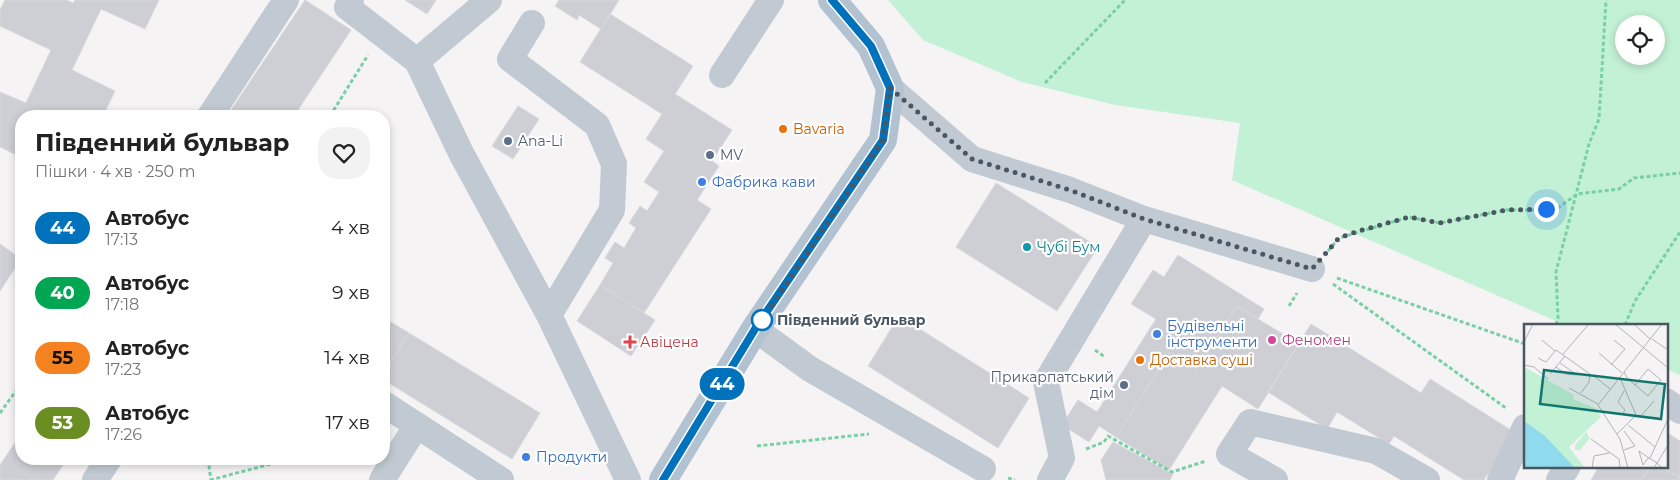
<!DOCTYPE html>
<html lang="uk">
<meta charset="utf-8">
<style>
:root{--surface:#fff;--page:#f2f2f2;--text:#222;--muted:#767676}
body{margin:0;font-family:Montserrat,sans-serif;background:var(--page);color:var(--text);height:100vh;display:flex;flex-direction:column;font-size:19px;white-space:nowrap}
*{box-sizing:border-box;margin:0}
p{font-size:16px;color:var(--muted)}
.icon{flex:none;width:28px;height:28px;fill:none;stroke:currentColor;stroke-width:2;stroke-linecap:round;stroke-linejoin:round}
.map{position:relative;flex:1;overflow:hidden}
.sheet{position:absolute;left:15px;top:110px;width:375px;height:355px;display:flex;flex-direction:column;background:var(--surface);border-radius:20px;box-shadow:0 2px 8px #0003}
.sheet>*{flex:none}
.badge{padding:0 10px;border-radius:16px;font-size:18px;line-height:32px}
.tools{position:absolute;left:1615px;top:15px;display:grid;gap:10px}
.tools a{display:grid;place-items:center;width:50px;height:50px;border-radius:50%;background:var(--surface);box-shadow:0 2px 8px #0003;font-size:25px}
.you{position:absolute;width:25px;height:25px;margin:-12px;border:4px solid #fff;border-radius:50%;background:#1a73e8;box-shadow:0 0 0 8px #1a73e833}
.map>.badge{position:absolute;translate:-50% -50%;box-shadow:0 0 0 2px #fff}
.round{display:grid;place-items:center;flex:none;width:52px;height:52px;border-radius:20px;background:var(--page)}
.summary{display:flex;align-items:center;justify-content:space-between;height:85px;padding:0 20px}
h1{font-size:24px;font-weight:700;line-height:38px}
ul{padding:0;list-style:none}
li{display:flex;align-items:center;gap:15px;height:65px;padding:0 20px}
li div{flex:1}
li b{display:block;font-size:19px}
li em{font-style:normal}
li .badge{min-width:55px;font-weight:700;text-align:center}
.map>svg:first-child{display:block}
</style>
<div class="map">
<svg width="1680" height="480" viewBox="0 0 1680 480">
<rect width="100%" height="100%" fill="#f5f3f3"/>
<path fill="#c3f1d5" fill-rule="evenodd" d="M888 0H1680V375L1666 369V325H1565L1232 180 1240 123 1115 105 1022 82 923 40ZM1624 24H1656V56H1624Z"/>
<path fill="#cdcfd5" stroke="#d7d9de" d="M5 0H66L73 3 75 0H159L145 29 101 9 72 70 115 91 103 116H21V157L0 147V92L26 103 51 50 0 26V10Z
M305 0 351 30 294 116H227Z
M405 0H436L427 14Z
M559 0H619L601 29 579 15 577 20 555 6Z
M610 14 693 66 675 94 732 130 712 161 719 166 697 200 711 209 644 313 600 285 613 263 605 258 615 242 624 248 636 228 629 223 640 206 647 211 659 192 644 182 664 151 646 139 662 114 580 62Z
M518 106 539 119 513 159 492 146Z
M996 183 1098 247 1057 311 956 247Z
M0 244 21 259 0 291Z
M1178 255 1264 309 1258 319 1237 306 1197 369 1170 352 1116 437 1099 426 1089 442 1062 425 1078 400 1097 412 1156 319 1131 304 1153 270 1164 277Z
M600 285 655 320 631 356 577 321Z
M1237 306 1299 344 1258 409 1222 386 1169 470 1116 437 1170 352 1197 369Z
M899 316 1029 398 998 448 868 366Z
M384 318 409 333 384 373Z
M1311 324 1421 393 1430 379 1514 432 1484 480H1464L1394 436 1389 444 1337 412 1327 429 1268 392Z
M409 333 540 413 512 459 384 380V373Z
M1666 432 1680 441V478L1661 466H1666Z
M21 434V459H67L53 480H0V465Z
M1113 442 1173 474 1170 480H1106L1101 460Z
M1599 466H1651L1642 480H1591Z
M1651 466H1661L1680 478V480H1642Z"/>
<g fill="none" stroke-linecap="round" stroke-linejoin="round">
<path stroke="#7ad0a6" stroke-width="3" stroke-dasharray="4 2.5" stroke-linecap="butt" d="M1045 83 1125 0
M330 116 368 55
M1328 251 1339 238 1409 217 1440 223 1506 210H1534L1558 208 1577 194 1619 189 1634 178 1680 173
M1337 278 1525 344
M1333 284 1506 408
M1289 306 1297 293
M1556 325 1558 318 1556 272 1589 144 1599 119 1606 0
M1625 325 1635 301 1680 232
M1095 350 1105 357
M0 413 21 384
M757 446 869 434
M1086 449 1104 442 1108 436 1172 472 1206 461
M208 459 211 480
M1008 478 1015 480
M210 480 290 459"/>
<path stroke="#c1cad2" stroke-width="26" d="M351 0 347 7 417 61 461 153 549 315 628 480
M532 23 510 59 597 125 614 164 612 210 549 315
M417 61 489 0
M722 75 771 0
M890 88 972 159 1070 190 1144 219 1312 269
M210 116 286 0
M755 329 810 369 983 469
M1666 401 1680 411
M384 404 501 480
M95 480 109 459
M382 480 417 425
M1050 480 1062 458 1046 382 1144 219
M1275 480 1229 454 1250 422 1376 451 1427 480
M1500 480 1525 427
M1559 480 1568 466"/>
<path stroke="#b3c2d1" stroke-width="28" d="M663 480 755 329 883 140 890 88 871 46 832 0"/>
</g>
<g fill="none" stroke-linecap="round" stroke-linejoin="round">
<g stroke="#fff" stroke-width="11">
<path id="line" d="M663 480 755 329 883 140 890 88 871 46 832 0"/>
</g>
<use href="#line" stroke="#0072bc" stroke-width="8"/>
<path stroke="#4a5661" stroke-width="5" stroke-dasharray="0 9" d="M762 320 883 140 890 88 972 159 1070 190 1144 219 1312 269 1339 238 1359 231 1409 217 1440 223 1506 210 1546 209"/>
</g>
<g fill="#e8710a" stroke="#fff" stroke-width="2">
<circle cx="783" cy="129" r="5"/>
<circle cx="1140" cy="360" r="5"/>
</g>
<g fill="#5c6f8a" stroke="#fff" stroke-width="2">
<circle cx="508" cy="141" r="5"/>
<circle cx="710" cy="155" r="5"/>
<circle cx="1124" cy="385" r="5"/>
</g>
<g fill="#3f7fe0" stroke="#fff" stroke-width="2">
<circle cx="702" cy="182" r="5"/>
<circle cx="1157" cy="334" r="5"/>
<circle cx="526" cy="457" r="5"/>
</g>
<circle fill="#0f9aa8" stroke="#fff" stroke-width="2" cx="1027" cy="247" r="5"/>
<circle fill="#fff" stroke="#0072bc" stroke-width="2.5" cx="762" cy="320" r="10"/>
<circle fill="#d1479c" stroke="#fff" stroke-width="2" cx="1272" cy="340" r="5"/>
<path fill="#e0444e" stroke="#fff" stroke-width="2" d="M627.5 334.5h5v5h5v5h-5v5h-5v-5h-5v-5h5z"/>
<g text-anchor="middle" stroke-width="4.5" stroke-linejoin="round" paint-order="stroke">
<g font-size="14" fill="#c56008" stroke="#fff" text-anchor="start">
<text x="793" y="134">Bavaria</text>
<text x="1150" y="365">Доставка суші</text>
</g>
<g font-size="14" fill="#4e5e75" stroke="#fff" text-anchor="start">
<text x="518" y="146">Ana-Li</text>
<text x="720" y="160">MV</text>
<text x="1114" y="382" text-anchor="end">Прикарпатський<tspan x="1114" dy="16">дім</tspan></text>
</g>
<g font-size="14" fill="#366cbe" stroke="#fff" text-anchor="start">
<text x="712" y="187">Фабрика кави</text>
<text x="1167" y="331">Будівельні<tspan x="1167" dy="16">інструменти</tspan></text>
<text x="536" y="462">Продукти</text>
</g>
<g font-size="14" fill="#0d838f" stroke="#fff" text-anchor="start">
<text x="1037" y="252">Чубі Бум</text>
</g>
<g font-size="14" font-weight="bold" fill="#4a5661" stroke="#fff" text-anchor="start">
<text x="777" y="325">Південний бульвар</text>
</g>
<g font-size="14" fill="#b23c85" stroke="#fff" text-anchor="start">
<text x="1282" y="345">Феномен</text>
</g>
<g font-size="14" fill="#be3a42" stroke="#fff" text-anchor="start">
<text x="640" y="347">Авіцена</text>
</g>
</g>
<g transform="translate(1524 324)">
<rect width="144" height="144" fill="#f5f3f3"/>
<path d="M0 43 50 71 49 75 71 84 77 93 45 123 61 144H0ZM62 108 66 114 56 126H51V121Z" fill="#c3f1d5"/>
<path d="M0 97 21 112 51 144H0Z" fill="#90daee"/>
<path fill="none" stroke="#b1b4b9" stroke-width="1" d="M91 0 144 44M110 0 126 15M128 15 144 26M18 16 31 27M0 18 9 0M75 29 98 49M39 30 65 0M14 34 22 38 32 26 66 50 65 58 57 69M0 41 10 43 24 55M87 41 101 25 90 16M32 43 42 50 53 51 36 39M100 48 103 54 124 72 137 56 124 45 111 61M26 50 41 32M70 52 86 65M45 64 74 80M99 89 101 86 94 78 100 67M112 91 116 93 130 77M104 101 131 123M100 107 111 122 100 126M93 110 112 91 96 54M67 115 95 135 96 144M125 133 119 141 115 127 125 134 133 139 138 144M126 134 144 95M68 144 70 132 85 129M104 144 96 115 74 81 138 0M130 144 144 121"/>
<path fill="#0f766e" fill-opacity="0.15" stroke="#0f766e" stroke-width="2.5" d="M20 46 141 60 137 95 16 80Z"/>
<rect width="144" height="144" fill="none" stroke="#4a5661" stroke-width="2.5"/>
</g>
</svg>
<div class="tools">
<a><svg class="icon" aria-label="locate" viewBox="0 0 24 24"><circle cx="12" cy="12" r="6"/><path d="M12 2v4M12 18v4M2 12h4M18 12h4"/></svg></a>
</div>
<div class="you" style="left:1546px;top:209px"></div>
<b class="badge" style="left:722px;top:384px;background:#0072bc;color:#fff">44</b>
<section class="sheet">
<div class="summary"><div><h1>Південний бульвар</h1><p>Пішки · 4 хв · 250 m</p></div><a class="round"><svg class="icon" aria-label="heart" viewBox="0 0 24 24"><path d="M12 20l-8-8c-3-5 5-10 8-4 3-6 11-1 8 4z"/></svg></a></div>
<ul>
<li><span class="badge" style="background:#0072bc;color:#fff">44</span><div><b>Автобус</b><p>17:13</p></div><em>4 хв</em></li>
<li><span class="badge" style="background:#00a651;color:#fff">40</span><div><b>Автобус</b><p>17:18</p></div><em>9 хв</em></li>
<li><span class="badge" style="background:#f58220;color:#111">55</span><div><b>Автобус</b><p>17:23</p></div><em>14 хв</em></li>
<li><span class="badge" style="background:#6b8e23;color:#fff">53</span><div><b>Автобус</b><p>17:26</p></div><em>17 хв</em></li>
</ul>
</section>
</div>
